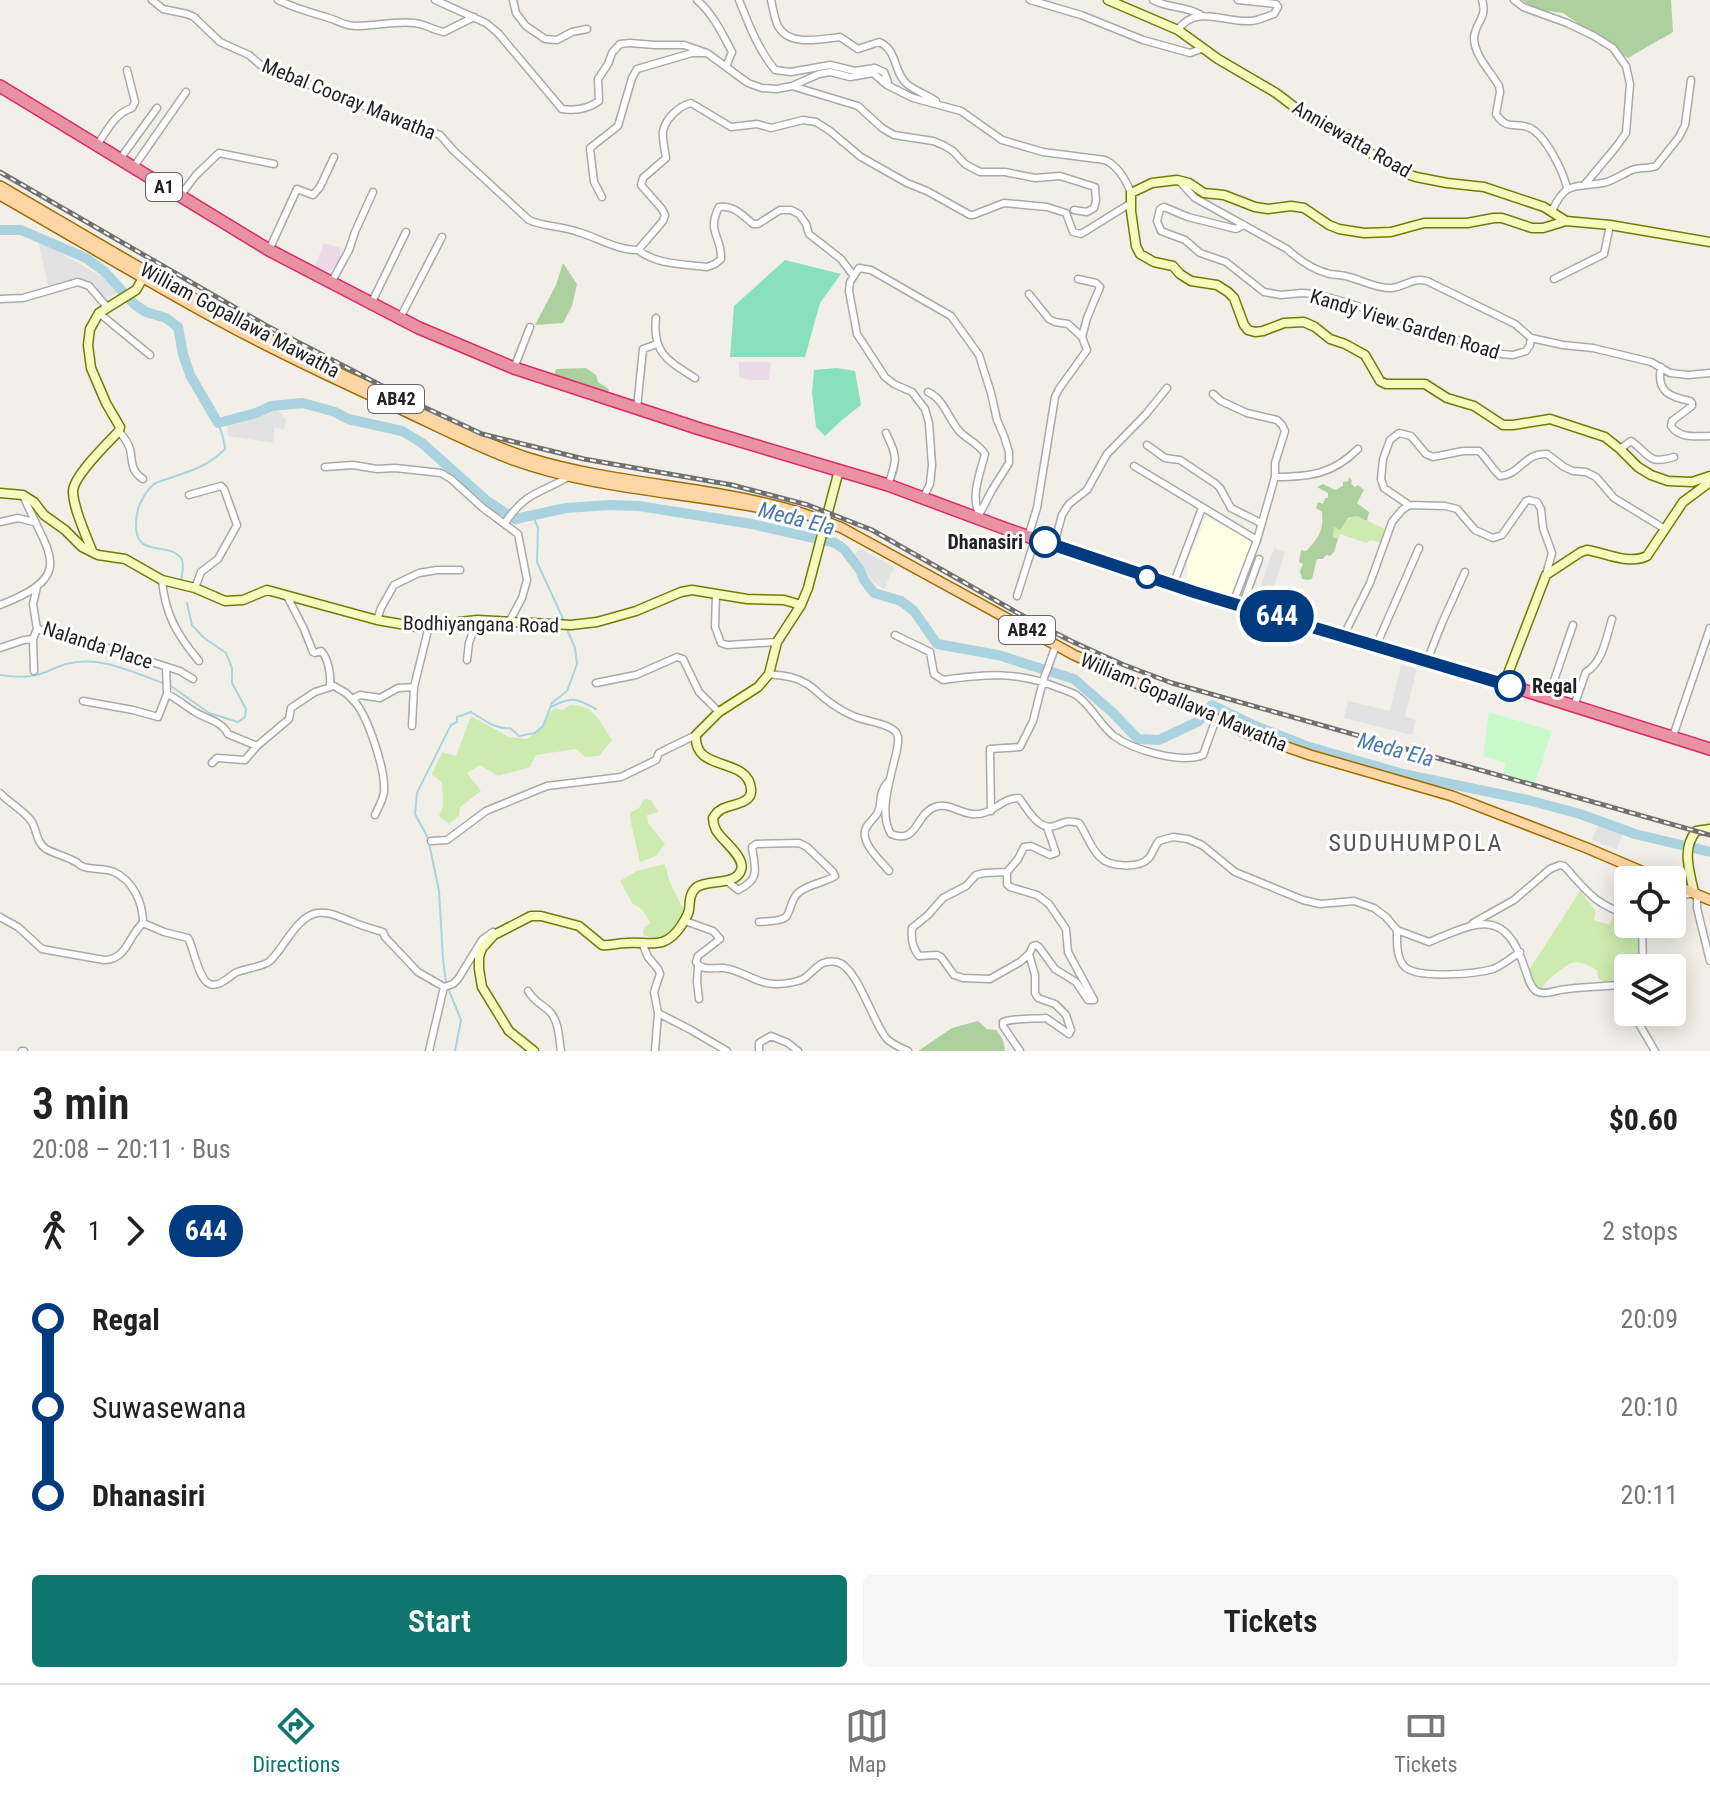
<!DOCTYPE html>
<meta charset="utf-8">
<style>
:root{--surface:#fff;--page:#f6f6f6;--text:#222;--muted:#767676;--line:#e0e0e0;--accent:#0f766e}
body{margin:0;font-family:"Roboto Condensed",sans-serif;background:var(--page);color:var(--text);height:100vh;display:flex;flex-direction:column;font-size:30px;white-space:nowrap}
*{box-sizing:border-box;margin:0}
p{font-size:26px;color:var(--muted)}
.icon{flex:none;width:44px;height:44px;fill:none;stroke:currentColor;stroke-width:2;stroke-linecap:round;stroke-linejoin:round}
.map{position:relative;height:1051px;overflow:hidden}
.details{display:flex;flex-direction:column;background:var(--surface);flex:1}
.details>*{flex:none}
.badge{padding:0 16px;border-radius:26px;font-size:28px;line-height:52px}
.fabs{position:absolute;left:1614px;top:866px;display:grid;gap:16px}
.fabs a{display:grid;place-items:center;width:72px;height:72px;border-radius:8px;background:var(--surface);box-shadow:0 4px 20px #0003;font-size:40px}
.map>.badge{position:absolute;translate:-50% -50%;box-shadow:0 0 0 4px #fff}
.legs{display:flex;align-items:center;gap:12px;height:88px;padding:0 32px;font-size:26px}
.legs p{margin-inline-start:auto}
.overview{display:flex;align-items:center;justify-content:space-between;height:136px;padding:0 32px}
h1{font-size:44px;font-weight:600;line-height:60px}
.button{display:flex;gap:16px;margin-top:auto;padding:16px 32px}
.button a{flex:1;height:92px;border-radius:8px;background:var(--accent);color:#fff;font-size:32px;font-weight:600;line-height:92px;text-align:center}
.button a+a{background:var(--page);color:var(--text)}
ul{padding:0 32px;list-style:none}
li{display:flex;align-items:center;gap:28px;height:88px;font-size:30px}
li i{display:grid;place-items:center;width:12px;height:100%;margin:0 10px;background:currentColor}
li i::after{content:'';width:20px;height:20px;margin:-10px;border:6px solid;border-radius:50%;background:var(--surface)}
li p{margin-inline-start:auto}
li:first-child i{background:linear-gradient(#0000 50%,currentColor 0)}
li:last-child i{background:linear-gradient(currentColor 50%,#0000 0)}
.dock{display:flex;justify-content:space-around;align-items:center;height:112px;border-top:2px solid var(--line);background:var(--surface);font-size:22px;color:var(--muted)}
.dock a{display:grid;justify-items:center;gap:4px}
.dock .current{color:var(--accent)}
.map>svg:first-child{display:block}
</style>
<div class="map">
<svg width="1710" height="1051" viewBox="0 0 1710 1051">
<rect width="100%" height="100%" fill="#f2efe9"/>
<path fill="#ebdbe8" d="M324 243 341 248 339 264 329 272 315 266Z
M739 362H771L769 380H747L739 376Z"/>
<path fill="#ffffe5" d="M1206 517 1255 542 1232 597 1184 586 1188 573 1187 563Z"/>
<path fill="#cdebb0" d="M1357 516 1387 530 1384 543 1371 540 1366 543 1340 534 1338 539 1334 537C1330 522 1345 520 1357 516Z
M570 705C595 705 599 721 612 740L599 756 585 757 576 749 536 755 530 767 498 776 480 765 467 773 481 791 460 807 459 816 449 824 439 816 443 805 442 783 432 774 442 752 456 756 471 716 509 737 527 739 543 726 548 713 556 708 562 710Z
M644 799 651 800 658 812 647 815 648 823 665 844 656 856 640 862 630 819V813L639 808Z
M665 864 669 880 685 913 672 934 662 941 643 935 644 928 650 923 643 910 632 903 620 881 637 871Z
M1580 891 1596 911 1594 920 1610 925 1613 916 1628 920V924L1639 925 1641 968H1628V984C1618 987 1606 983 1598 978L1597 970C1576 958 1573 960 1554 975 1548 980 1544 984 1540 991L1530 982 1529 970Z"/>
<path fill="#add19e" d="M1522 0H1671L1673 32 1628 58 1563 13 1534 9Z
M563 263 577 284 572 306 563 323 535 325 556 285Z
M586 368 596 375 598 382 609 389 607 394 554 375 556 369Z
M1349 477 1352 480 1351 484 1355 487 1358 485 1364 490 1357 503 1369 512 1367 521 1357 516 1348 518 1340 530 1334 527 1333 537 1338 539 1334 552 1330 556 1326 555 1323 559H1317L1312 579 1308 580 1302 579 1300 571 1303 564 1299 562 1301 550 1306 551C1318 539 1324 530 1322 512L1316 508 1318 502 1323 504 1325 498H1328V493L1317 487 1323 484 1335 490 1343 486V482L1348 481Z
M978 1021 987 1029 996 1030 1003 1040 1005 1051H918L952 1028Z"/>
<path fill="#c8facc" d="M1489 712 1552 731 1535 783 1503 774 1506 763 1483 756Z"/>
<path fill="#88e0be" d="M785 260 841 274 820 303 805 357H730L734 306Z
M837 368 855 371 861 405 842 420 825 436 816 427 812 392 814 370Z"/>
<path fill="#e2e2e2" d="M38 240 97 274 107 276 118 293 107 298 79 279 48 286Z
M276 408 286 419 284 429 274 428 273 443 228 436 227 425 255 418Z
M859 548 894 567 884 589 873 582 855 554Z
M1274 548 1285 552 1266 612 1253 608Z
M1401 665 1417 669 1405 716 1416 720 1412 735 1344 718 1348 701 1390 711Z
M1598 825 1623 833 1617 850 1592 840Z"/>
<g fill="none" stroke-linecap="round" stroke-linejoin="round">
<path stroke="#aad3df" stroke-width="2" d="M533 516 538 528 537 562 564 621
M181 582C182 575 185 563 181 558 168 541 135 559 136 524 136 517 137 512 139 506 143 498 146 490 153 485 157 481 165 480 170 478 191 471 210 465 225 449L223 437 218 423
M0 675C13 677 31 678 43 673 51 670 59 666 66 664 100 655 132 672 163 683
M171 686 209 713 238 722 245 717 246 709 232 683V668L226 653 203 637 192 625 187 603
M551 707C572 696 576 698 596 709
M455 1051 461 1020 446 983 443 958 439 891 428 838 415 814 417 793 451 725 457 722V717L471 712C483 719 496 730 510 728L519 736 535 733 543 726 552 703 567 691 577 664 575 648 566 627"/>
<path stroke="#aad3df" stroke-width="10" d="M0 230H21L86 258 104 271 134 304 146 312 166 318 178 327 183 354 190 375 218 423 256 413 271 406 303 403 335 412 348 419 402 431 422 443 487 501 515 519 566 508 610 505 639 506 752 524 835 543 844 549 860 570 864 580 874 593 901 601 914 611 937 644 998 655 1074 679 1112 712 1138 739 1159 740 1199 721 1212 705 1253 725 1306 746 1403 774 1528 800 1580 814 1635 834 1710 852"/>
<g stroke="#a9a9a9" stroke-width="9">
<path id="street" d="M152 0 163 9 187 14 194 17 220 42 249 55 264 68 291 74 315 88 358 103 408 126 420 127 440 135 453 150 529 220C545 227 562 226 578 232 599 238 616 250 638 250
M278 0C294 8 309 12 326 17 337 20 344 26 356 26 375 26 395 21 414 23 425 24 433 30 444 32L474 17
M435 0 486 23 498 33 562 109C576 111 588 109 599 101L598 79 608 64 612 53 620 44 630 43 655 45H684L707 53 748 83 762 88 777 89 792 86 819 74 830 72 850 77 873 73 887 85 913 98 961 111 1002 140 1043 152 1105 160C1118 166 1126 180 1131 193
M513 0 516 13 526 26 545 39 557 40 572 32 587 29
M697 0C713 14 722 33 732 52L726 67
M739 0C749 25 758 49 775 70L791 72 830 65 855 71 875 68 884 72 888 82 887 85
M771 0C773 8 774 18 778 26 789 47 821 39 840 37L858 49 879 42C898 50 893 72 907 84 916 91 927 95 936 101
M1030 0 1081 15 1143 40 1190 53 1204 48
M1153 0C1170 9 1184 5 1201 15
M1482 0C1488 18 1475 22 1474 38 1474 55 1491 72 1499 86L1500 92 1496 114C1508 132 1515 121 1530 128 1546 136 1563 171 1567 188
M1514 0 1523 7 1567 23 1594 36 1613 48 1626 66 1630 84 1626 133 1616 147 1586 183
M1178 30C1195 4 1225 23 1250 21 1258 21 1267 16 1274 14L1278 7 1276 4 1238 0
M792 86 858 106 882 128 894 135 933 141 943 145 953 151 965 164 980 172H1005L1035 178 1060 176 1095 187 1096 201 1094 208 1087 212 1074 210
M97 145C107 131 115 113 132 108L135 102 127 70
M120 159 157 108
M133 168 186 92
M1180 182 1195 198 1287 249C1299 260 1313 270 1330 274 1336 275 1343 275 1349 277 1362 280 1377 289 1391 288 1406 287 1411 277 1427 281L1515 324 1531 338 1563 345 1593 348 1651 362 1670 373 1688 375 1710 373
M180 196 196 175 219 153 274 164
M602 197 594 182 590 148 618 126 632 78 637 69 692 53H704
M1552 211C1566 180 1575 188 1603 183 1614 181 1622 174 1632 170 1640 167 1649 169 1656 166L1679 137 1685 125 1691 80
M1244 225 1236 229 1188 217 1164 207 1160 209 1157 221 1161 231 1185 240 1200 253 1226 262 1264 292 1281 295 1301 293 1317 294 1364 308 1388 322 1407 328 1445 336 1502 354 1513 355 1526 351 1530 345 1531 338
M269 250 297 189 313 195 320 187 334 157
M638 250 663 221 665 215 662 209 641 185 643 178 666 158C665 150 662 139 663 131 666 118 679 106 691 103L731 127 757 124 771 128 803 120 816 122 830 131 861 157 907 183 927 191 970 215H973L1004 203 1047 207 1066 213 1073 232 1081 234 1131 203
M638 250C657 265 684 264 707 267L715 264 721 259C722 235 706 233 719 207 734 205 742 215 753 224H758L780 210H791L799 214 806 224 809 234 841 259 853 275
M1554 279 1604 254 1610 225
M331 283 349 250 355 232 373 192
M1029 294 1049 319 1055 322 1068 324 1082 337
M0 299 23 298 78 282 89 286 107 307
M371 304 406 232
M99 313 150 355
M400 318 442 237
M656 318C652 353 668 361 695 378
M1661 367C1656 392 1670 397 1690 401L1692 403V406L1672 421 1671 426C1680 439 1696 436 1710 436
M514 368 530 327
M928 392C945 400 948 419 960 432 968 440 979 444 985 454 981 470 970 497 979 513
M1213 394 1221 401 1247 413 1277 420 1282 425 1285 431 1275 463V477L1257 540 1233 603
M637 408 643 349 657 344
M119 431C123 436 128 442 130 449 133 463 130 470 143 479
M886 433C898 457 897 460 888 485
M1147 445 1165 458 1180 460 1216 484 1220 488 1231 508 1261 523
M1620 449 1631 441C1651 455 1647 465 1674 457
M1134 466 1257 540
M325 467 353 465 377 469 395 468 441 473 451 479 483 508 518 534 527 580 522 598 509 622
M1275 477C1310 477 1333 474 1358 449
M189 495 221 486 224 489 237 525 218 559 201 572 195 588
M923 498 930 484 932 465 929 423 925 409 912 392 894 384 885 377 857 334 849 291 850 282 859 268 871 270 951 316 979 355 991 393 997 420 1004 436 1009 452V463L992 490 977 519
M1409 505 1384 488 1381 479 1383 459 1390 440 1399 433 1411 436 1426 454 1433 457 1463 451H1479C1487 459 1492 468 1500 476 1520 475 1525 452 1547 454L1564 467 1573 471 1586 472 1596 477 1614 498 1665 529
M0 522 18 518 34 522
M505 523C526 491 540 494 570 476
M1028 537 1037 508 1055 397 1059 389 1087 350 1082 337 1087 318 1100 287 1096 283 1078 279
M1054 545 1062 515 1069 504 1087 490 1107 454 1146 414 1167 388
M162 580C165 614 177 635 199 661
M1173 585 1202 508
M716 595 715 627 721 643 727 645 777 642
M287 596 304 629 313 652 315 653 321 651C328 658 331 674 330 684L334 686
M1017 596 1035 539
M0 605C79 575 47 554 23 495
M1242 606 1259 559
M377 620 381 608 394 585 419 573 437 570H460
M37 629 83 640 180 671 193 679
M895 635 930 652 934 674 943 680C986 674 1017 671 1059 688 1064 690 1071 692 1076 695 1091 705 1100 725 1114 736 1133 750 1181 764 1203 755L1216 719
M1344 635 1370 583 1392 522 1402 510 1409 505 1445 506 1457 509 1475 530 1493 538 1502 535 1526 501 1529 500 1537 502 1541 509 1543 528 1552 553 1546 575
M1376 646 1419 548
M0 648 24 640 33 639
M467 660 469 643 477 620
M1427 661 1442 623 1465 572
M34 671 33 639 37 629 33 604 37 587
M769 674C782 676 794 676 805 683 812 686 818 693 824 698 833 705 845 713 856 717 868 722 896 724 898 737 899 745 896 754 894 762 889 784 879 814 891 834 918 845 915 814 935 807 948 802 959 813 972 814 993 816 1000 798 1019 798 1027 808 1038 831 1054 826 1068 822 1063 820 1079 823 1086 833 1091 849 1100 857 1109 867 1139 869 1149 858 1153 853 1154 847 1159 841L1173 837 1188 839 1202 845 1235 872 1303 900 1320 904 1354 901 1374 908 1386 917 1397 930 1429 942C1477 922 1505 906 1525 969 1528 976 1529 986 1536 991 1543 995 1552 992 1560 990 1583 986 1605 987 1628 984
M596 683 636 675 677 657 683 659 699 692 719 712
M167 694C178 699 185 706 195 712 206 719 222 721 228 734L257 746
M1548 698 1573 625
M352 699C367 712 386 771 384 792 383 800 378 808 375 815
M83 701 133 710 158 717 167 694 166 667
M1574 706 1586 672C1603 662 1606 638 1612 619
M412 726 414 687 429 626
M1673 736 1710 628
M212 763 217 758 245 760 257 746 289 719 291 708 315 692 334 686 346 693 352 699 360 695 380 698 398 688 414 687
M888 782C877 795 883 800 878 812 875 818 869 822 866 828 859 842 881 861 889 871
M0 793C10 804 24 810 32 822 37 831 36 842 46 849 55 854 65 856 74 861 81 864 76 864 84 867 94 870 105 868 114 872 134 881 143 904 143 923 128 936 127 960 104 960L42 949 18 927 0 917
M991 811 990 749 1020 747 1033 721 1043 681 1056 645
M431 841 447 840 486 811 547 786 621 777 656 760 659 753 663 751 696 735
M1007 872 984 873 976 875 966 886 943 898 928 915 912 928C911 939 912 947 919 956L937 955 941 957 954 975 963 978 990 979 1020 962 1029 954
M726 880 738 890C761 879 755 869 752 847L756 844 799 843 807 847 833 872 835 876C824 883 808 884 798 893 791 899 791 911 786 917 780 922 766 921 759 922
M1697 895V908L1710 961
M1672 896 1690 894
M685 921 713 931 720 939 698 956 696 962C703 972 713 967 724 968 742 970 758 985 777 984 785 984 800 982 806 977 817 968 821 959 837 962 858 967 873 1024 887 1039 892 1044 901 1048 908 1051
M143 923 164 932 188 938C194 949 198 977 208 983 217 989 228 978 235 973 245 968 261 968 270 961 284 948 296 917 317 913 330 911 341 918 353 922 362 926 373 929 383 932L385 937 418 972 444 987 453 984 458 979 482 940 493 932
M1473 923 1514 900 1550 869 1560 865 1564 866C1588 892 1593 903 1628 915
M1642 924 1643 968
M1397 930C1397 942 1396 958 1405 967 1418 979 1476 974 1493 969 1503 965 1511 958 1520 952
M642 943 648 957 658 969 660 974 654 992 658 1013 691 1030 727 1051
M698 966 697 982 699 999
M1616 985 1628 1005
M528 991C536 1004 543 1004 551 1013 559 1023 559 1039 561 1051
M1632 1012 1655 1051
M22 1051H24
M429 1051 444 987
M655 1051 658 1013
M759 1051V1043L771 1036 788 1043 798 1051
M1020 1051 1003 1026V1022C1014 1018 1033 1019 1046 1018L1069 1034 1071 1030 1066 1015 1055 1004 1038 998 1035 993V975L1029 954 1033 946 1036 945 1039 947 1055 969 1076 982 1088 1000H1094L1068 952 1066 929 1049 904 1037 895 1010 887 1007 884V872L1018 859 1024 847 1031 846 1050 855 1056 853 1047 827"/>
</g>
<g stroke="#707d05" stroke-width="11">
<path id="secondary" d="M1108 0 1178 30 1218 59 1276 93 1301 112 1404 173 1416 177 1447 183 1484 187 1544 207 1566 221 1610 225 1710 242
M1566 221 1543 228H1532L1502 218H1494L1467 223H1424L1391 232 1364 233 1339 229 1329 225 1304 208 1291 206 1268 209 1255 207 1224 195 1204 193 1189 183 1177 180 1152 183 1131 193V211L1136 246 1140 254 1154 262 1173 266 1180 274 1191 281 1217 285 1228 292 1234 298 1244 325 1248 330 1255 332 1263 331 1284 323 1304 322 1315 327 1330 339 1345 344 1365 355 1380 381 1386 384H1425L1447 398 1474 406 1503 425H1513L1550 419 1605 437 1620 449 1638 467 1651 475 1668 481 1692 482 1710 476
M0 493 23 495 34 502 44 515 65 530 82 547 98 555 125 559 162 580 195 588 225 601 243 600 267 590 377 620 418 627 477 620 571 625 597 622 636 611 681 592 692 590 747 599 784 600 801 605
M92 551C86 535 73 508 73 491 74 475 108 443 119 431L120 427 106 403 91 368 88 345 90 329 99 313 136 290 146 273
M1504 684 1546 575 1581 552 1587 550C1606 553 1629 565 1647 556L1683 502 1710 482
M1694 893C1690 871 1681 850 1696 831L1710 829
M534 1051 509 1031 482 987 479 969V957L482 948 494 935 531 916H541L579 926 602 945C610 946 618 943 626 943 651 941 664 951 681 926 684 921 688 916 689 910 690 902 689 893 697 887 708 879 736 886 741 870 746 857 721 840 716 830 714 826 713 822 713 818 716 814 716 812 722 809 731 804 753 804 751 789 748 756 693 773 696 735L719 712 758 687 769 674 777 642 801 605 808 588 839 470"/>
</g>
<g stroke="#a06b00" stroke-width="12">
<path id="primary" d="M0 186C79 232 157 279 237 322 285 348 335 371 384 394 431 416 479 442 529 458 633 490 740 484 842 528L1074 655 1249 734 1310 755 1452 796 1587 848 1662 880
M0 195C67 233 133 273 200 310 264 346 330 377 396 407 435 425 473 445 513 460 599 491 692 492 781 512
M1672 884 1710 900"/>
</g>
<g stroke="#dc2a67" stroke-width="14">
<path id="highway" d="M0 86 269 250 419 328 514 368 700 429 888 485 1009 530 1147 577 1504 684 1710 749"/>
</g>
<use href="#street" stroke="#fff" stroke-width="6"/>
<use href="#secondary" stroke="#f7fabf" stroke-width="8"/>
<use href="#primary" stroke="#fcd6a4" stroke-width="9"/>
<use href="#highway" stroke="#e892a2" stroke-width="11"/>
<g stroke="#707070" stroke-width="5">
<path id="rail" d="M0 172 267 326 413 402 482 434 584 459 732 485 808 505 872 530 1032 621 1071 641 1124 665 1172 683 1710 835"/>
</g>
<use href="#rail" stroke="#fff" stroke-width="2" stroke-dasharray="6" stroke-linecap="butt"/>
</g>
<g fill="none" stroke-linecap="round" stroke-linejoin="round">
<g stroke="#fff" stroke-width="18">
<path id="line-1" d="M1045 542 1194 592 1510 686"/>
</g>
<use href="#line-1" stroke="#003b80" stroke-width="12"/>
</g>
<g fill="#fff" stroke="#003b80" stroke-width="4">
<circle cx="1045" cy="542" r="14"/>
<circle cx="1147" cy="577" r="10"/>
<circle cx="1510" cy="686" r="14"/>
</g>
<g text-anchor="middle" stroke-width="6" stroke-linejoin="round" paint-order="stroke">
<g fill="#fff" stroke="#646464" stroke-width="2">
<rect x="146" y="173" width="36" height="28" rx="6"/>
<rect x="368" y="385" width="56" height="28" rx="6"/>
<rect x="999" y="616" width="56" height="28" rx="6"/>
</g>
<g font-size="18" font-weight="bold" fill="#222">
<text x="164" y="193">A1</text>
<text x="396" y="405">AB42</text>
<text x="1027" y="636">AB42</text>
</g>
<g font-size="20" fill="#222" stroke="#fff">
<text transform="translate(349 99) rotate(22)" y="7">Mebal Cooray Mawatha</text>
<text transform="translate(1352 139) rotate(30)" y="7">Anniewatta Road</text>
<text transform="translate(240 320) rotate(28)" y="7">William Gopallawa Mawatha</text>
<text transform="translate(1405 324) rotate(17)" y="7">Kandy View Garden Road</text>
<text transform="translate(481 624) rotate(1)" y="7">Bodhiyangana Road</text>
<text transform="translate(98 645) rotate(18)" y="7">Nalanda Place</text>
<text transform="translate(1184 702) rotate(23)" y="7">William Gopallawa Mawatha</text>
</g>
<g font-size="20" font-weight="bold" fill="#222" stroke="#fff" text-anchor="end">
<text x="1023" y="549">Dhanasiri</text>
<text x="1532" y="693" text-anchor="start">Regal</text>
</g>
<g font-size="22" font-style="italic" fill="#4a7aab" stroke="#fff">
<text transform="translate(797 518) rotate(14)" y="8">Meda Ela</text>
<text transform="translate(1396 749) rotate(15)" y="8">Meda Ela</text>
</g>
<g font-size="24" letter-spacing="2" fill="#555" stroke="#fff">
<text x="1416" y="851">SUDUHUMPOLA</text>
</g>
</g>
</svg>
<div class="fabs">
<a><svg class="icon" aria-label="locate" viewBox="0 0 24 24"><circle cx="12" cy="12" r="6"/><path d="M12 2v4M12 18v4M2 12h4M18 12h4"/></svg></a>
<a><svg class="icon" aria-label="layers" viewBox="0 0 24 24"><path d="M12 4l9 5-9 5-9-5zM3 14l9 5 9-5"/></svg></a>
</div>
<b class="badge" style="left:1277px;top:616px;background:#003b80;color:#fff">644</b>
</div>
<section class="details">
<div class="overview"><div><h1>3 min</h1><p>20:08 – 20:11 · Bus</p></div><b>$0.60</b></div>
<div class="legs"><svg class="icon" aria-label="walk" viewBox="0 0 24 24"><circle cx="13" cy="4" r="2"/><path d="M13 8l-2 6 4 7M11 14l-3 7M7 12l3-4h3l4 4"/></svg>1<svg class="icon" aria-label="forward" viewBox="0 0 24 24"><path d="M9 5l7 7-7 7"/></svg><b class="badge" style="background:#003b80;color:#fff">644</b><p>2 stops</p></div>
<ul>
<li><i style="color:#003b80"></i><b>Regal</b><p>20:09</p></li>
<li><i style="color:#003b80"></i><span>Suwasewana</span><p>20:10</p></li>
<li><i style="color:#003b80"></i><b>Dhanasiri</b><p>20:11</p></li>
</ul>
<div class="button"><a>Start</a><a>Tickets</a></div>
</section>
<nav class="dock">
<a class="current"><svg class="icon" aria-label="directions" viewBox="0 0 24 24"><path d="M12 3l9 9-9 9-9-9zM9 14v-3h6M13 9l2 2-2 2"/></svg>Directions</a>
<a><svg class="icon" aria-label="map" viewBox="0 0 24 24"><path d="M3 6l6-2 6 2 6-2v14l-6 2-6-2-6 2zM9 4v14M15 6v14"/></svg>Map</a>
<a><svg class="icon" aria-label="tickets" viewBox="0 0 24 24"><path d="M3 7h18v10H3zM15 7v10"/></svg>Tickets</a>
</nav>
